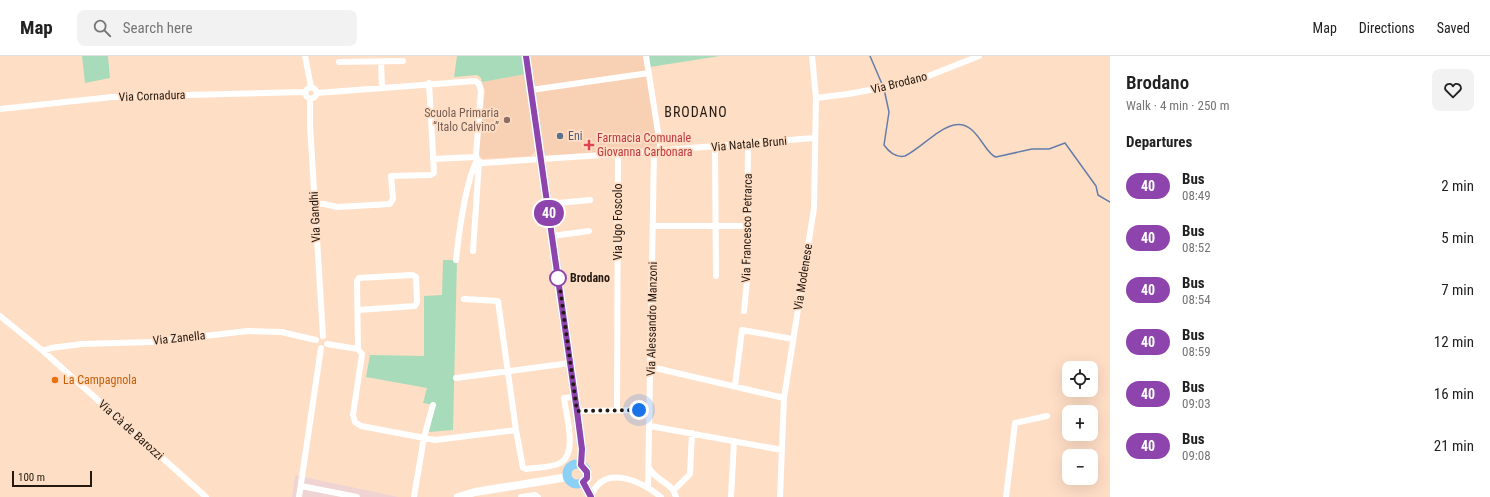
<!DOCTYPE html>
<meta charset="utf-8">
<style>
:root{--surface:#fff;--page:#f2f2f2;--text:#222;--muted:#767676;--line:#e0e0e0}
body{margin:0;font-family:"Roboto Condensed",sans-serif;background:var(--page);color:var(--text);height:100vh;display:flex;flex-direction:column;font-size:15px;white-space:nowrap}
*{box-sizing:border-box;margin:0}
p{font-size:13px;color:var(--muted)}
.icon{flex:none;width:22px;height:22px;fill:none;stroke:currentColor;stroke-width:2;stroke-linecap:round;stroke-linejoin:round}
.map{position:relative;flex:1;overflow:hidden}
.details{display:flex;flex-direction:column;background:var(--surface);width:380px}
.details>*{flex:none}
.badge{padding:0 8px;border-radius:13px;font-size:14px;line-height:26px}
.tools{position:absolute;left:1062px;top:305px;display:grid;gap:8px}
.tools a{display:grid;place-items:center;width:36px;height:36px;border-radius:8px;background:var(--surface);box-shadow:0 4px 16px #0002;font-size:20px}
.scale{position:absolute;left:12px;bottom:10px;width:80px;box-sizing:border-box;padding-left:4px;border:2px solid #241910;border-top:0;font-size:11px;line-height:14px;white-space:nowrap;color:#241910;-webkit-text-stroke:3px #ffdec6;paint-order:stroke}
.you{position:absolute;width:20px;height:20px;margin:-10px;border:3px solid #fff;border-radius:50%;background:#1a73e8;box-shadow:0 0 0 6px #1a73e833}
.map>.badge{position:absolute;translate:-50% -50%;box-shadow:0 0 0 2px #fff}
h2{padding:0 16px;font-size:15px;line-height:36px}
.round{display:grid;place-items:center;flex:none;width:42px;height:42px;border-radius:8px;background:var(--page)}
.head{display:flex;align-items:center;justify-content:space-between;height:68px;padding:0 16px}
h1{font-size:19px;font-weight:600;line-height:30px}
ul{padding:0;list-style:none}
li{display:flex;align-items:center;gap:12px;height:52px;padding:0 16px}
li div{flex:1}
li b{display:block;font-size:15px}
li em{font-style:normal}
li .badge{min-width:44px;font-weight:700;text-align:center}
header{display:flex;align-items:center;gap:24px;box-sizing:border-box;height:56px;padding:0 20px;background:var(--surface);border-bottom:1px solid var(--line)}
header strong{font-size:19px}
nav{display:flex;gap:22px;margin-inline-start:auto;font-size:14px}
.search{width:280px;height:36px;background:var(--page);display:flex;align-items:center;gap:10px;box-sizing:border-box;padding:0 14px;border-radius:8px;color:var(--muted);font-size:15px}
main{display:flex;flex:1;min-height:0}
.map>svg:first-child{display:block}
</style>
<header>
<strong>Map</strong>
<div class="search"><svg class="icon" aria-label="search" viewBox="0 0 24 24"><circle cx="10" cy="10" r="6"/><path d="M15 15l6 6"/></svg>Search here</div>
<nav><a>Map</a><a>Directions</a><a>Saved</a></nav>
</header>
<main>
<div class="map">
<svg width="1110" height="441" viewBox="0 0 1110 441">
<rect width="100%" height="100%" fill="#ffdec6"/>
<path fill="#efd4d3" d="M295 419 398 441H292Z"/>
<path fill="#f8d1b5" d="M525 0H648L662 90 541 103Z
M526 18 536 95 530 100 482 103 479 99 485 34 482 26Z"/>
<path fill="#a7dbba" d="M82 0H108L110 22 85 27Z
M457 0H523L526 18 482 26 481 22 477 19 454 21Z
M649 0H720L650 11Z
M443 204H457L453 374 429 376 435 349 423 347 427 332 366 321 370 299 424 300V240L442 239Z"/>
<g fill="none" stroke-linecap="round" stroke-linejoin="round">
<path stroke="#647ea9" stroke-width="1.5" d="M870 0 882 28
M884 33 889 56 884 89C889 96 896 102 905 100 921 92 937 73 954 69 977 64 984 98 996 101L1032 93H1049L1065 87 1096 130 1098 139 1110 146"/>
<path stroke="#fff" stroke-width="6" d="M305 0 311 31
M646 0 661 95
M339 6 403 5
M381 6 382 32
M305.5 37a5.5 5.5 0 1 1 11 0a5.5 5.5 0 1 1-11 0Z
M531 34 649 17
M317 37 475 25 479 28 481 35 476 98 477 104 482 107 618 98 814 82
M816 42 848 38 913 26 979 0
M310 43V69L323 280
M0 53 112 41 305 36
M715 91 716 220
M433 103 476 101
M315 148H324L337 151 390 148 393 143 391 120 430 119 434 117 429 27
M547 148 590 144
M654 170H746
M552 180 589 175
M473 195 479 106
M456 204C459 176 465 128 477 104
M464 243 498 245 516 374 523 412 526 413C537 411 551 412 560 407 578 398 566 359 564 342L575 341
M358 254 415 250 417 246 416 221 412 219 359 222 357 225 358 293
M744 255 747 225 748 88
M0 260 43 295 206 441
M327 288 358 293 362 298 353 359 355 366 361 370 435 384 516 374
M43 295 51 292 82 288 152 286 248 275 281 276 316 284
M651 311 784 342
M456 322 570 307
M735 330 742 274 793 283
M617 354 618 98
M577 355 650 354
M650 370 782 394
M649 412C656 425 673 427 676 441
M301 430 357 441
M648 431 654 96
M674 434 690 418 692 377
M591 440C604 407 641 425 661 441
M299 441 321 292
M414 441 424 381 433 349
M521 441 535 439 538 441
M731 441 734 385
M780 441 784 342 814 152 816 42 812 0
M1006 441 1015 367 1047 360"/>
<path stroke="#fff" stroke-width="8" d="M458 441 475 436 568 421"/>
<path stroke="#8dd0f5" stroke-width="9" d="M526 0 577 355 582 393 581 409
M567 418a10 10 0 1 1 20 0a10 10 0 1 1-20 0Z
M583 426 591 441"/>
</g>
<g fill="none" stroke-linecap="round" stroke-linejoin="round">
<g stroke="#fff" stroke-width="9">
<path id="line" d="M526 0 577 355 582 393 581 409 587 416V422L583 426 591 441"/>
</g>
<use href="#line" stroke="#8e44ad" stroke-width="6"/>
<path stroke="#241910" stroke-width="4" stroke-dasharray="0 7.2" d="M558 222V218L577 355 639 354"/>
</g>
<circle fill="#8d6e63" stroke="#ffdec6" stroke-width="1.5" cx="507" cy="64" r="4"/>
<circle fill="#5c6f8a" stroke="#ffdec6" stroke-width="1.5" cx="560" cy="80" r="4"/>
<path fill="#e0444e" stroke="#ffdec6" stroke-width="1.5" d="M587 83h4v4h4v4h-4v4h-4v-4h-4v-4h4z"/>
<circle fill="#fff" stroke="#8e44ad" stroke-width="2" cx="558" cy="222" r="8"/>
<circle fill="#e8710a" stroke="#ffdec6" stroke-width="1.5" cx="55" cy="324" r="4"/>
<g text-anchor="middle" stroke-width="3.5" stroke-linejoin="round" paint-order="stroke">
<g font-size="12" fill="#241910" stroke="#ffdec6">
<text transform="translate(899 27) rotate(-14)" y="4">Via Brodano</text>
<text transform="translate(152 40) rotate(-2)" y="4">Via Cornadura</text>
<text transform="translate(749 88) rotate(-5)" y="4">Via Natale Bruni</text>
<text transform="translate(315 161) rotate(-93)" y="4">Via Gandhi</text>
<text transform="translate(618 166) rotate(-90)" y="4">Via Ugo Foscolo</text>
<text transform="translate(747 172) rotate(-89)" y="4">Via Francesco Petrarca</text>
<text transform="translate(803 221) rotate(-81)" y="4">Via Modenese</text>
<text transform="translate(652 263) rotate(-89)" y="4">Via Alessandro Manzoni</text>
<text transform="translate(179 282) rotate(-6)" y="4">Via Zanella</text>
<text transform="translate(131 374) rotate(42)" y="4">Via Cà de Barozzi</text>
</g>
<g font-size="12" fill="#785e54" stroke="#ffdec6" text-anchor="end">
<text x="499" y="61">Scuola Primaria<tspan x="499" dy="14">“Italo Calvino”</tspan></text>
</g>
<g font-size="12" fill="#4e5e75" stroke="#ffdec6" text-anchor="start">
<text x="568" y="84">Eni</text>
</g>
<g font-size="12" fill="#be3a42" stroke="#ffdec6" text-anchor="start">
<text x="597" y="86">Farmacia Comunale<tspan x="597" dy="14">Giovanna Carbonara</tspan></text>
</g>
<g font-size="12" font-weight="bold" fill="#241910" stroke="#ffdec6" text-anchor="start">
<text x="570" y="226">Brodano</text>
</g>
<g font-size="12" fill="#c56008" stroke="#ffdec6" text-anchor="start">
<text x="63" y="328">La Campagnola</text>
</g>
<g font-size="14" letter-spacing="1" fill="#241910" stroke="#ffdec6">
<text x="696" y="61">BRODANO</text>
</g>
</g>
</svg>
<div class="tools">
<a><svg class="icon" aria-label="locate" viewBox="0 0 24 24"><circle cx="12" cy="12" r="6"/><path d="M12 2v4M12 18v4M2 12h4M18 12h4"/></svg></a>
<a>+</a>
<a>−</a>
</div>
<div class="scale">100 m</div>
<div class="you" style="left:639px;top:354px"></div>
<b class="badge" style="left:549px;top:157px;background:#8e44ad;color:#fff">40</b>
</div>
<section class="details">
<div class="head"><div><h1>Brodano</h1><p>Walk · 4 min · 250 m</p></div><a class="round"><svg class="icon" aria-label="heart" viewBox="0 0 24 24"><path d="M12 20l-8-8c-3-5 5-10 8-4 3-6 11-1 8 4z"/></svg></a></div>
<h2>Departures</h2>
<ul>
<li><span class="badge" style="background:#8e44ad;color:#fff">40</span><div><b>Bus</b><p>08:49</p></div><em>2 min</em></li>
<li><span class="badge" style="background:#8e44ad;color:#fff">40</span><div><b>Bus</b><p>08:52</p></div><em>5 min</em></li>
<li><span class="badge" style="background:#8e44ad;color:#fff">40</span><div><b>Bus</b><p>08:54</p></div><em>7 min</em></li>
<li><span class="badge" style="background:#8e44ad;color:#fff">40</span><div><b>Bus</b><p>08:59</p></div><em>12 min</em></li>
<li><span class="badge" style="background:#8e44ad;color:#fff">40</span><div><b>Bus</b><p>09:03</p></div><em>16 min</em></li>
<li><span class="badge" style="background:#8e44ad;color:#fff">40</span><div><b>Bus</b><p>09:08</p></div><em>21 min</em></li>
</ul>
</section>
</main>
